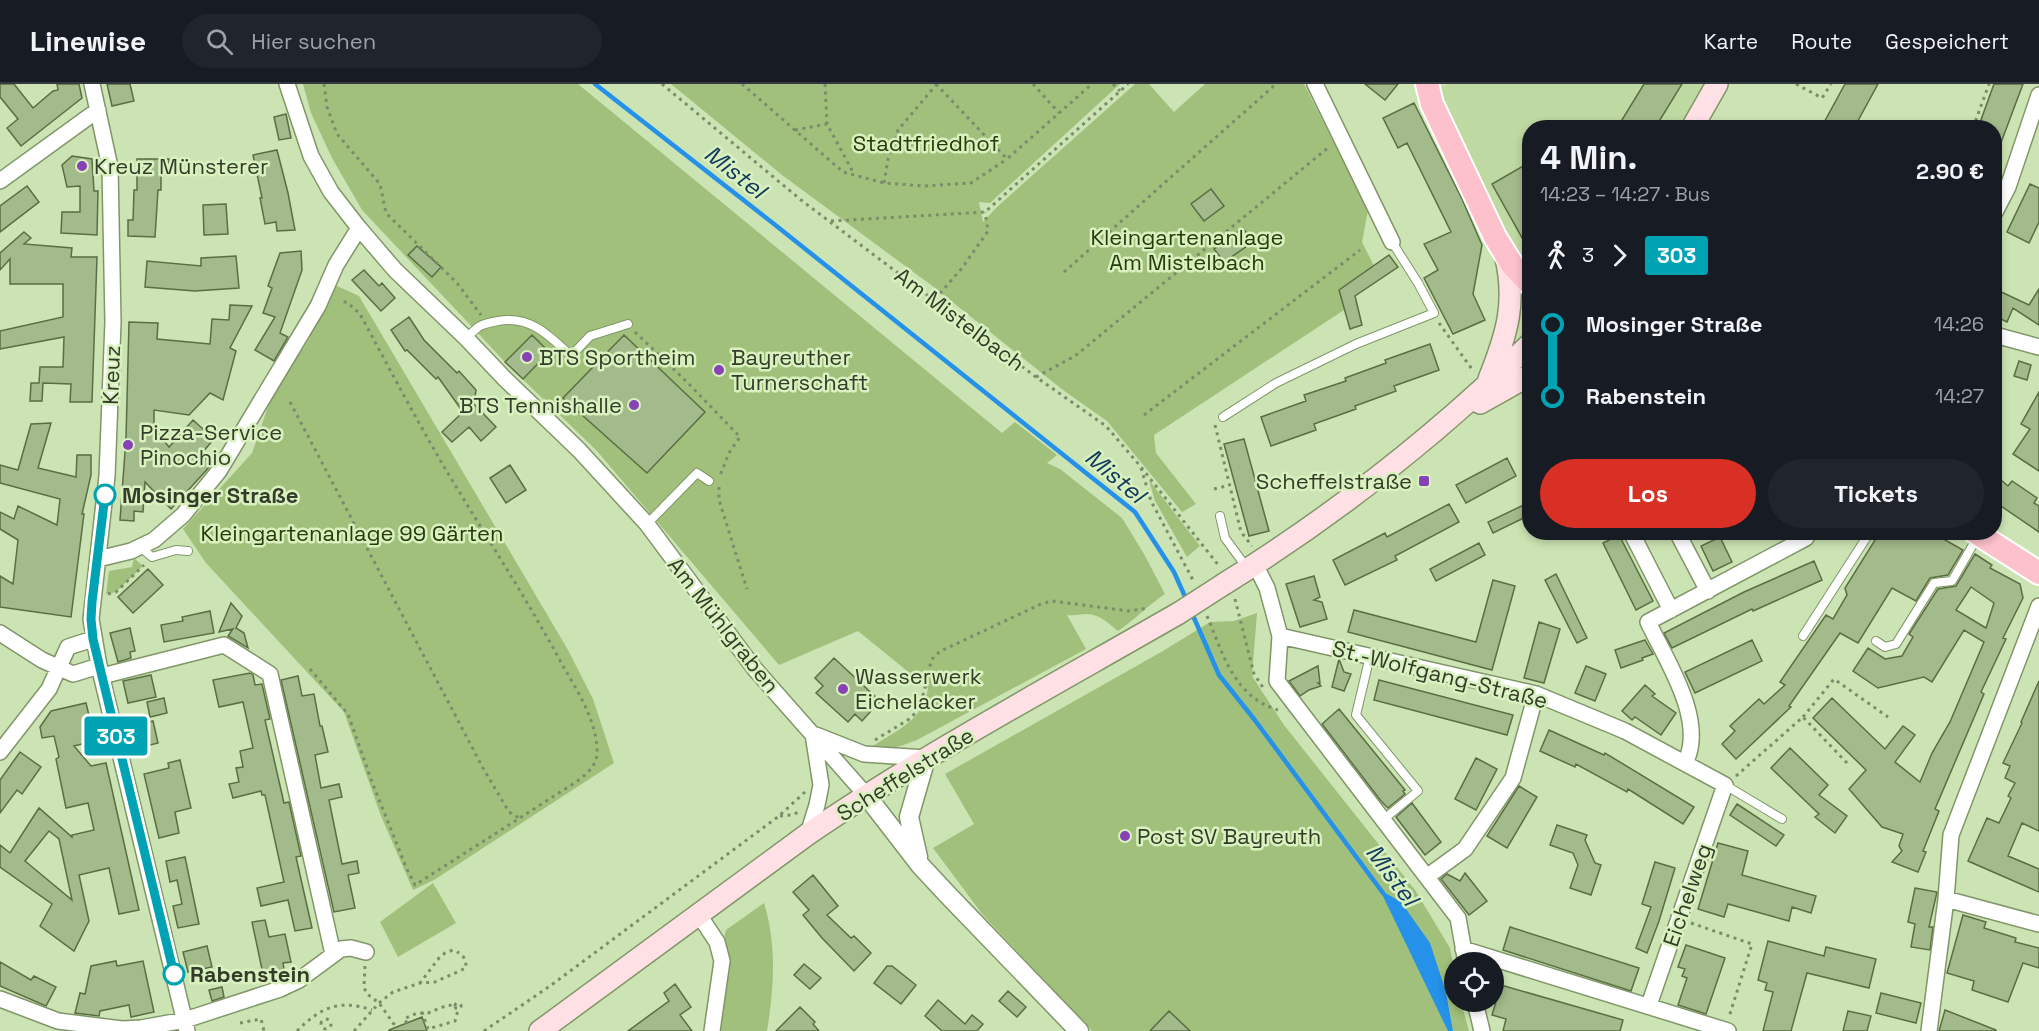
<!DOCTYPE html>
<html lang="de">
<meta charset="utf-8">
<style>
:root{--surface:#171b24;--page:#20242c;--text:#f1f3f6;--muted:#9ea1a6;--line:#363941;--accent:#d93025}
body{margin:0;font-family:"Space Grotesk",sans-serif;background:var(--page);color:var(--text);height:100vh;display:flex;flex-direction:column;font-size:22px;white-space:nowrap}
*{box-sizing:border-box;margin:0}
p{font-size:20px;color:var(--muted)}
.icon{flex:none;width:33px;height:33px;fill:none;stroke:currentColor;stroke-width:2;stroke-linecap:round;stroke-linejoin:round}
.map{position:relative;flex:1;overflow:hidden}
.sheet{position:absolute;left:1522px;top:36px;width:480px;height:420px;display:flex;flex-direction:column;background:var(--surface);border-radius:24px;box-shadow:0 3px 9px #0003}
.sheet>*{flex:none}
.badge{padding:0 12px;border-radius:4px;font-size:21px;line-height:39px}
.controls{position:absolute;left:1444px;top:868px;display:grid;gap:12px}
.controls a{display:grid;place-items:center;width:60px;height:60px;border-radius:50%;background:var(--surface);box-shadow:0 3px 9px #0003;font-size:30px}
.map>.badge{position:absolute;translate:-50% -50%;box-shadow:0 0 0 3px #fff}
.legs{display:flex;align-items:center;gap:9px;height:66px;padding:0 18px;font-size:20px}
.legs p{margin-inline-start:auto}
.overview{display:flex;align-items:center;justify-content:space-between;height:102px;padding:0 18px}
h1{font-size:33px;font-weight:600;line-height:45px}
.primary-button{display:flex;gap:12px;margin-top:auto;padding:12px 18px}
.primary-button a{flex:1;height:69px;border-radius:36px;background:var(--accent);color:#fff;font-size:24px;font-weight:600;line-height:69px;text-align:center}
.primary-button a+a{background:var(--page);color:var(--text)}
ul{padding:0 18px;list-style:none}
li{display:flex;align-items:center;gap:21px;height:72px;font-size:22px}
li i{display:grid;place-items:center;width:9px;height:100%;margin:0 8px;background:currentColor}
li i::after{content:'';width:15px;height:15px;margin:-8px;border:4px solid;border-radius:50%;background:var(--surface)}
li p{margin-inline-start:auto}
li:first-child i{background:linear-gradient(#0000 50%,currentColor 0)}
li:last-child i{background:linear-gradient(currentColor 50%,#0000 0)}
header{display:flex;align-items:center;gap:36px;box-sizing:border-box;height:84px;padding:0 30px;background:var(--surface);border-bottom:2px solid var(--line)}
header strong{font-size:28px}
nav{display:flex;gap:33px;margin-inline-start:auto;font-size:21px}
.search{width:420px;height:54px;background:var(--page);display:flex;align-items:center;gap:15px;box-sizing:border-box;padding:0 21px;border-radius:33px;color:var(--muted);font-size:22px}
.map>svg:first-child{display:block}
</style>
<header>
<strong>Linewise</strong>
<div class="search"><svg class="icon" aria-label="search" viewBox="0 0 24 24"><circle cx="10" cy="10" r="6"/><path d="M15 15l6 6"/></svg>Hier suchen</div>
<nav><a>Karte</a><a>Route</a><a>Gespeichert</a></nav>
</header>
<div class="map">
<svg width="2039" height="947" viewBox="0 0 2039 947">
<rect width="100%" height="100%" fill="#cce4b3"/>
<path fill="#bfd9a2" d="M1448 0H1704L1680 43 1530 44V184L1508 160 1435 6Z"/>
<path fill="#a0c07b" d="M303 0H578L1002 349 1015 338 1057 371 1047 379 1060 385 1122 434 1144 470 1165 510C1147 522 1136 535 1118 547 1109 540 1100 530 1087 530 1080 530 1074 532 1067 531L1086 565 917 656C901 662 889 667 873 662 898 645 923 637 928 604L858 547 779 581 597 367 505 278 362 126 332 74 311 29Z
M671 0H1120L990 119 979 118 983 138 997 123 1135 0H1149L1174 28 1205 0H1304L1368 126 1362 158 1374 182 1339 206 1344 226 1154 351 1156 369 1196 420 1182 428 1107 337 1063 306 931 201 782 91Z
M335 201 359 212 568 566 593 615 614 679 434 796 413 806 381 732 344 628 206 479 183 445 252 369 272 311 308 257Z
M1149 396 1200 462 1187 473 1155 417Z
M134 474 143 482 116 508 106 510 109 487 132 483Z
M1257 529 1252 592 1284 641 1415 806 1450 864 1455 889V918H1461L1469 947H1453L1446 908 1433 913 1448 947H1092L983 831 933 764 974 740 945 690 1163 567 1210 538 1234 537Z
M433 799 456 839 398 873 380 838Z
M764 819C777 861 774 904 767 947H720C723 923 727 898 727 874 727 864 722 857 726 846Z"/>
<path fill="#2591e9" d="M1380 806 1401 818 1430 859 1446 908 1453 947H1448Z"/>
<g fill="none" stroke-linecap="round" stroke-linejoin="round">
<path stroke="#2591e9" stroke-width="4.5" d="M595 0 774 140 1135 428 1174 488 1187 517
M1191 527 1219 591 1254 635 1383 809"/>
</g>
<path fill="#a3ba8b" stroke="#5a6e42" stroke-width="1.5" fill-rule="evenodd" d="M0 0H14L33 24 53 7 58 6 57 0H79L82 14 21 62 7 44 18 35 0 13Z
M107 0H130L134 17 112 22Z
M1365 0H1398L1385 16Z
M1644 0H1682L1655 44H1617Z
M1845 0H1878L1854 44H1821Z
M1994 0H2023L1996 72 1995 44H1978Z
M1414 19 1462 115 1482 161 1473 210 1485 236 1453 250 1424 194 1438 186 1424 160 1451 148 1407 59 1398 64 1383 34Z
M286 30 291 54 279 56 274 33Z
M277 66 288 109 295 146 277 147 276 138 265 140 260 114H262L253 71Z
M72 72 92 75 94 107H98L97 151 61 149 62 128H80V102L67 103 62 81Z
M137 75H169V91H161V106H158L155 153 128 152V136H133L134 106H137Z
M1530 78V168L1492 100Z
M2030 100 2039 104V138L2029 159 2007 148Z
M27 102 39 118 0 148V122Z
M1211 105 1224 122 1204 137 1191 120Z
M226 120 228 150 204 151 203 121Z
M1243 144 1253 158 1224 178 1214 165Z
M24 148 31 154 24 160 72 164 71 173H97L92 318H70L71 300 43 299 42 317H30L31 299H39L40 283H63L64 253 0 265V247L63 233V200H10V175L0 186V169Z
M417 162 441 183 432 193 408 171Z
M301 167 302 186 280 249 288 253 274 277 255 266 275 233 263 229 272 204 268 202 280 169Z
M1389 171 1398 183 1355 212 1362 241 1350 245 1339 206Z
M236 172 239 204 195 207 145 203 147 177 201 182V174Z
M364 186 379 202 382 199 395 214 381 227 352 196Z
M1995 205 2029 221 2039 205V241L2013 224 2007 238 1995 232Z
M230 221 252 222 230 264 236 267 223 316 210 309 189 331 154 326V344L169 363 193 336 214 355 201 370 212 380 171 425 145 398 143 428 134 427V437L120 436 126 354 129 238 158 239 157 255 210 260 212 235 229 236Z
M409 233 424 256 457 289 459 287 476 306 474 320 496 343 481 357 469 343 452 358 442 348 463 328 438 293 436 295 407 266 405 267 391 246Z
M532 251 549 268 523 295 505 278Z
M624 251 705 328 647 389 563 314Z
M1430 260 1439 286 1394 302 1396 307 1355 322 1356 325 1314 340 1316 346 1271 362 1261 333 1306 317 1304 311 1346 297 1345 294 1386 279 1385 276Z
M2019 277 2031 281 2027 296 2014 292Z
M2039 308V387L2013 370 2030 345 2021 340Z
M51 339 38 384 76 393 77 371H91V391L82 430H84L71 533 0 523V492L13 500 18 456 0 445V428L14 435 18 422 57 441 60 415 0 399V381L18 386 31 340Z
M1244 355 1269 447 1249 452 1224 360Z
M1507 374 1516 392 1466 419 1456 401Z
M510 381 526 406 506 419 490 394Z
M1995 391 2008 402 2012 397 2037 414 2034 419 2039 422V448L1995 418Z
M1530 418V431L1493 449 1488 438Z
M1449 420 1459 438 1395 472 1397 476 1345 501 1333 476 1385 449 1387 453Z
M1880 448H1931L1963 466 1948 491 1930 494 1916 517 1892 504 1858 559 1840 549 1789 622 1791 623 1736 675 1722 660 1735 647 1730 642 1759 615 1764 620 1785 601 1780 598 1826 531 1833 535 1847 511 1845 504Z
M1619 451 1653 517 1636 526 1603 459Z
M1720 453 1732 478 1713 487 1701 462Z
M1479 459 1485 471 1436 497 1430 485Z
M1975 470 1992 481 1990 484 2020 500 2023 514 2003 554 2006 555 1981 608 1984 610 1935 725 1939 727 1923 767 1926 768 1918 788 1892 778 1902 767 1899 762 1903 750 1882 743 1849 705 1866 686 1813 634 1832 614 1885 665 1903 642 1915 651 1895 678 1920 698 1932 669 1950 638 1984 558 1964 546 1932 598 1924 593 1878 604 1853 587 1868 564 1885 575 1902 572 1913 553 1909 550 1938 505 1956 502ZM1971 503 1994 519 1986 544 1956 526Z
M1814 477 1822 496 1762 523 1753 527 1752 525 1672 564 1664 549 1744 508Z
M148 485 163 501 133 529 118 513Z
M1556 490 1587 554 1577 559 1545 496Z
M1314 492 1320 513 1314 516 1322 518 1327 535 1300 543 1286 500Z
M1493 496 1515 502 1492 586 1348 548 1354 526 1476 558Z
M231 519 242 532 236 544 244 549 248 564 228 552 233 545 219 548Z
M210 527 214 549 164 558 161 541 183 537 182 533Z
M1539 538 1560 545 1544 599 1524 594Z
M130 544 135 567 130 568 131 574 118 578 110 549Z
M1645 556 1653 570 1642 574 1643 576 1621 584 1615 566Z
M1752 556 1762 577 1695 609 1685 588Z
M834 574 880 617 862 637 855 630 848 638 816 609 823 602 815 594Z
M1339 575 1344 588 1351 590 1344 607 1332 603Z
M1318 582 1320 599H1318L1321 602 1309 606 1300 612 1289 597Z
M1586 582 1606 590 1595 617 1575 609Z
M250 589 253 591 255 601 262 600 270 635 265 636 273 671 284 719 289 718 301 772 296 773 312 844 295 847 288 816 261 822 257 804 284 798 265 711H262L261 707 233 714 229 700 239 698 236 684 243 683 240 667 253 664 243 618 219 623 213 596Z
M151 591 156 613 128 619 123 597Z
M298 592 302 612 314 610 320 642H322L328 668 315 671 321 704 339 700 342 713 329 716 342 780 357 777 359 789 348 791 355 824 334 828 281 596Z
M1379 596 1513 631 1507 651 1374 616Z
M2039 597V747L2022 739 2008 772 2039 785V808L1968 777 1987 734 1999 739 2011 714 2008 712 2015 699 2005 694 2010 682 2003 679 2022 639 2021 638Z
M1645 601 1655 610 1652 612 1676 629 1661 651 1635 633 1632 636 1622 627Z
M164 614 167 629 150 633 147 618Z
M86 619 91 640 95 649 89 652 90 658 74 662 91 682 106 679 139 826 119 830 109 784 79 791 89 837 74 867 40 842 52 820 0 783V761L10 769 39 724 72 753V751L94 746 88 719 66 724 56 675 59 673 54 652 42 654 40 643 51 627ZM49 747 59 755 72 816 25 777Z
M1339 625 1405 706 1403 707 1405 710 1388 724 1381 717 1322 640Z
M153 637 158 659 138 664 133 642Z
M1549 646 1604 671 1605 669 1694 723 1683 740 1628 705 1627 708 1576 680 1575 683 1540 667Z
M1790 664 1828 701 1819 711 1847 732 1835 749 1815 733 1819 730 1771 684Z
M20 668 41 683 22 710 17 706 0 729V696Z
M1476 674 1497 685 1476 726 1455 715Z
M180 676 191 724 175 728 179 749 159 754 144 690 169 684 168 679Z
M1519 702 1537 713 1507 764 1487 752Z
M1412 719 1441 758 1425 771 1396 733Z
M1737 720 1784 751 1776 762 1730 731Z
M1557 741 1587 751 1585 756 1595 779 1601 781 1591 811 1570 804 1578 781 1573 769 1550 761Z
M1718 759 1748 767 1742 791 1816 812 1811 829 1792 823 1789 837 1728 820 1724 833 1698 825Z
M185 773 199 840 178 844 173 822 182 820 177 796 170 798 166 777Z
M1655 778 1675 784 1659 837 1647 869 1636 864 1651 823 1642 820Z
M1465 789 1487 817 1469 831 1441 795 1447 790 1460 797Z
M813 791 838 822 827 831 851 854 854 852 871 869 854 887 822 854 803 831 809 826 793 808Z
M1915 804 1937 808 1929 843H1933L1930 866 1911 863 1915 840 1908 838Z
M1963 831 1986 838 1984 844 2016 854 2015 858 2039 864V884L2023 879 2008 918 1972 906 1974 897 1947 889Z
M265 836 269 853 285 850 291 878 283 879 284 885 263 890 252 838Z
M1510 843 1639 884 1631 907 1503 866Z
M1768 857 1824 872 1826 863 1876 875 1869 904 1807 889 1791 947H1763L1773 908 1765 906 1767 899 1758 896Z
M1686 861 1725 874 1706 930 1678 921 1687 894 1682 892 1685 885 1678 883Z
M207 862 212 883 188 888 183 868Z
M116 877 117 882 143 877 154 928 131 933 129 921 100 927 99 932 75 929 80 909 85 910 91 882Z
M0 878 31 896 34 892 56 903 46 922 0 902Z
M804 880 821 894 810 905 794 891Z
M887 882H892L916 901 901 920 874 899Z
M675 900 691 923 680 931 692 947H628L669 917 664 909Z
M1501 901 1623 936 1620 947H1503L1506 935 1492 931Z
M222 903 224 913 212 917 209 906Z
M1008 907 1026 923 1017 933 999 917Z
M1881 909 1921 919 1916 939 1876 929Z
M938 916 965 940 972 931 983 940 977 947H942L925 932Z
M800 923 815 938 813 940 819 947H776Z
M1945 926 1996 946V947H1939Z
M1169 927 1190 947H1150Z
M1848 927 1871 932 1867 947H1843Z
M422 933 427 947H389V946Z"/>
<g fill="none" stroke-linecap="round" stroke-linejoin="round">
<g stroke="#809668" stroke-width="10">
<path id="service" d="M466 254C471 250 475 245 480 242 486 239 493 238 498 237 530 231 550 252 571 272L590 252 628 240
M1223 333 1276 299 1356 260 1434 229 1418 199 1392 158
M1220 432 1225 454 1247 484
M647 440 697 389 709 397
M144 462 145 467 152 473 176 466 188 467
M1803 552 1870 448
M1876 557 1885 563 1896 560 1934 499 1952 497 1978 452
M1370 572 1356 631 1418 707 1384 735
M1725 701 1782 735"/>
</g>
<g stroke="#809668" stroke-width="18">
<path id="minor" d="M92 0 110 83 113 238 107 392 91 535 99 582 187 947
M287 0 311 72 331 108 359 144 395 186 466 254 505 295 579 366 647 440 754 584 866 711
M1315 0 1392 158
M0 97 98 26
M1995 128 2008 103 2039 11
M1995 251 2039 263
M1631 448 1671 526
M1677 448 1708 507
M98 475 131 467 154 456 183 431 219 387 318 222 336 181 359 144
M1255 480 1267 504 1280 552 1277 597 1458 834 1466 879
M0 549 42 576 73 590 99 582
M1280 552 1536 610 1625 647 1725 701 1649 921
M102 592 224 561 270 590 333 870
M816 651 864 670 926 674
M0 668 49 605 68 563 93 555
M1685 679C1707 637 1666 576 1648 538L1806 454 1809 448
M808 750 817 721 821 701 813 650
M1428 792 1465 765 1513 694 1536 610
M1946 815 2039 840
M699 831 717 858 722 877 712 947
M1463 865 1728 947
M0 915 58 937 122 945 141 944 185 936 280 905 299 896 341 865 351 864 366 868
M1475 918 1482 947
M1929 947 1946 815 1951 751 2039 522"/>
</g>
<g stroke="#809668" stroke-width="21">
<path id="tertiary" d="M866 711 920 781 947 810 1079 947
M918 773 909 733 926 674"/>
</g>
<g stroke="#809668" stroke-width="24">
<path id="secondary" d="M1692 44 1717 0
M1489 295C1507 250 1517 218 1505 170
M1480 319 1530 291
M1224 500C1335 431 1437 351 1530 260
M540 947 808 750C927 669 1054 601 1179 529"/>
</g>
<g stroke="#fff" stroke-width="26">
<path id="primary" d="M1427 0 1432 20 1495 153 1513 182 1530 200
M1975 448 2039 489"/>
</g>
<path stroke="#7c8c6b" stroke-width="3" stroke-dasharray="3 4.5" stroke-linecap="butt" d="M324 0 327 23 337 50 380 100 386 129 457 199 481 231
M662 0 801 116 1036 293 1106 342 1141 383 1219 482
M742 0 843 88 884 99 924 102 971 99 1007 75
M825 0 827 40
M936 0 1007 75 1092 0
M1033 0 1059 29
M1113 0 1120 7
M1796 0 1822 14 1831 0
M1973 44 1989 0
M795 46 827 40 854 90
M884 99 888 75 898 46 936 1
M831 137 985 128 1128 0
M1064 188 1276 0
M935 215 962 184 988 147 985 128
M1439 239 1474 288
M635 248 688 299 740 353 729 369 719 394
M1036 293 1075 272 1329 63
M290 318 483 684 509 728 519 734
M1144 331 1360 166
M1215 341 1241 448 1252 462
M1141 384 1151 417 1194 498
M719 403V416L747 505
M1214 405 1230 401
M108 510 116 508 144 481
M1235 515 1254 590 1264 605
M1207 532C1223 570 1234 613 1278 626
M310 585 348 630 372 698 406 783 415 801 576 698C588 689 598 681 597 665 596 636 577 606 563 582 527 515 485 451 446 386 416 335 388 282 360 230L347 218H340
M1803 633 1834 595 1888 633
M875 656 911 634C924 619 926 597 931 578L934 572 943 566 1041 520 1052 517 1129 527 1149 524
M1736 692 1803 633 1847 679
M780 732 791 731 799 728
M1691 839 1752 860 1729 933
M365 882 364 902 366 909 379 919 396 943
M455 922a3 3 0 1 1 6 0a3 3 0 1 1-6 0Z
M422 928 428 945 455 937 458 926
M321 940a5 5 0 1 1 10 0a5 5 0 1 1-10 0Z
M240 939 261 935 264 947
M407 939 404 935 417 929H428L448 921 454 922
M297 947C321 923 339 915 372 926
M354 947 379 919 393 908 420 899 435 898 466 884C466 874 463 870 453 866L445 869 439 874 420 899
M484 947 550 902 779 732 805 708"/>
<use href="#service" stroke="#fff" stroke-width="8"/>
<use href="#minor" stroke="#fff" stroke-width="15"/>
<use href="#tertiary" stroke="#fff" stroke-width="18"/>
<use href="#secondary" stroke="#fee0e5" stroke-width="21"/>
<use href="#primary" stroke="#fdc1cb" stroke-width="22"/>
<g stroke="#809668" stroke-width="24" stroke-linecap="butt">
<path id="secondary-bridge" d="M1179 529 1224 500"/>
</g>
<use href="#secondary-bridge" stroke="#fee0e5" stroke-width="21"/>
</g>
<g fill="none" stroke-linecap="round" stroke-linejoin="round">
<g stroke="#fff" stroke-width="14">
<path id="line-1" d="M105 411 92 518 91 535 93 555 174 890"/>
</g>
<use href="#line-1" stroke="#00a3b4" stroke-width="9"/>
</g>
<g fill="#8742b6" stroke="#d9f1bf" stroke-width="2">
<circle cx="82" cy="82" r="6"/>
<circle cx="527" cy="273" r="6"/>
<circle cx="719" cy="286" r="6"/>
<circle cx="634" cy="321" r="6"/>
<circle cx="128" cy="361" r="6"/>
<rect x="1418" y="391" width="12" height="12" rx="3"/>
<circle cx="843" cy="605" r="6"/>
<circle cx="1125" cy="752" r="6"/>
</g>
<g fill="#fff" stroke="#00a3b4" stroke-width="3">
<circle cx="105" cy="411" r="10"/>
<circle cx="174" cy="890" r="10"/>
</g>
<g text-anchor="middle" stroke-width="5" stroke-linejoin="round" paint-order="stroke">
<g font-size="22" fill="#273b09" stroke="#d9f1bf">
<text x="926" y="67">Stadtfriedhof</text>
<text x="1187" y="161">Kleingartenanlage<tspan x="1187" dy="25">Am Mistelbach</tspan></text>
<text x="352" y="457">Kleingartenanlage 99 Gärten</text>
</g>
<g font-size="22" fill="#333c29" stroke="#d9f1bf" text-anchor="start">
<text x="94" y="90">Kreuz Münsterer</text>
<text x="539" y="281">BTS Sportheim</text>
<text x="731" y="281">Bayreuther<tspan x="731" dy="25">Turnerschaft</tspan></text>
<text x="622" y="329" text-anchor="end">BTS Tennishalle</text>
<text x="140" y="356">Pizza-Service<tspan x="140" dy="25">Pinochio</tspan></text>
<text x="1412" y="405" text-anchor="end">Scheffelstraße</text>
<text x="855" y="600">Wasserwerk<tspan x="855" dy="25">Eichelacker</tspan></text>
<text x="1137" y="760">Post SV Bayreuth</text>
</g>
<g font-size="22" fill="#333c29" stroke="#d9f1bf">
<text transform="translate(960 235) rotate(37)" y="8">Am Mistelbach</text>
<text transform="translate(111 291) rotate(-88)" y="8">Kreuz</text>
<text transform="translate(724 541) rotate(52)" y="8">Am Mühlgraben</text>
<text transform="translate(1440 590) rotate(14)" y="8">St.-Wolfgang-Straße</text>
<text transform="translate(905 690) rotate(-32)" y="8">Scheffelstraße</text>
<text transform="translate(1687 811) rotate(-71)" y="8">Eichelweg</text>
</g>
<g font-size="22" font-weight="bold" fill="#333c29" stroke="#d9f1bf" text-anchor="start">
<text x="122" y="419">Mosinger Straße</text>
<text x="190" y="898">Rabenstein</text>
</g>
<g font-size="24" font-style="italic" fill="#123a5e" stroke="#d9f1bf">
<text transform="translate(735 88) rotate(38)" y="8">Mistel</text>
<text transform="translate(1115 392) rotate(40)" y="8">Mistel</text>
<text transform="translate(1392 791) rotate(53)" y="8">Mistel</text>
</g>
</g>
</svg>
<div class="controls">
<a><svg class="icon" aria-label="locate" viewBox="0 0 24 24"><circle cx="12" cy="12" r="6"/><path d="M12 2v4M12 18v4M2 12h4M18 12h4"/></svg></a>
</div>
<b class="badge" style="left:116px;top:652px;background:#00a3b4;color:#fff">303</b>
<section class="sheet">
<div class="overview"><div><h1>4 Min.</h1><p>14:23 – 14:27 · Bus</p></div><b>2.90 €</b></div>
<div class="legs"><svg class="icon" aria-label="walk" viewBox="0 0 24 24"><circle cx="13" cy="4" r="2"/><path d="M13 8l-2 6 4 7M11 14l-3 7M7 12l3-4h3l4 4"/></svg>3<svg class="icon" aria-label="forward" viewBox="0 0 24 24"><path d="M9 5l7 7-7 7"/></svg><b class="badge" style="background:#00a3b4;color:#fff">303</b></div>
<ul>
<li><i style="color:#00a3b4"></i><b>Mosinger Straße</b><p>14:26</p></li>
<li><i style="color:#00a3b4"></i><b>Rabenstein</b><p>14:27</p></li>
</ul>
<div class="primary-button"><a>Los</a><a>Tickets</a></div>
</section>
</div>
